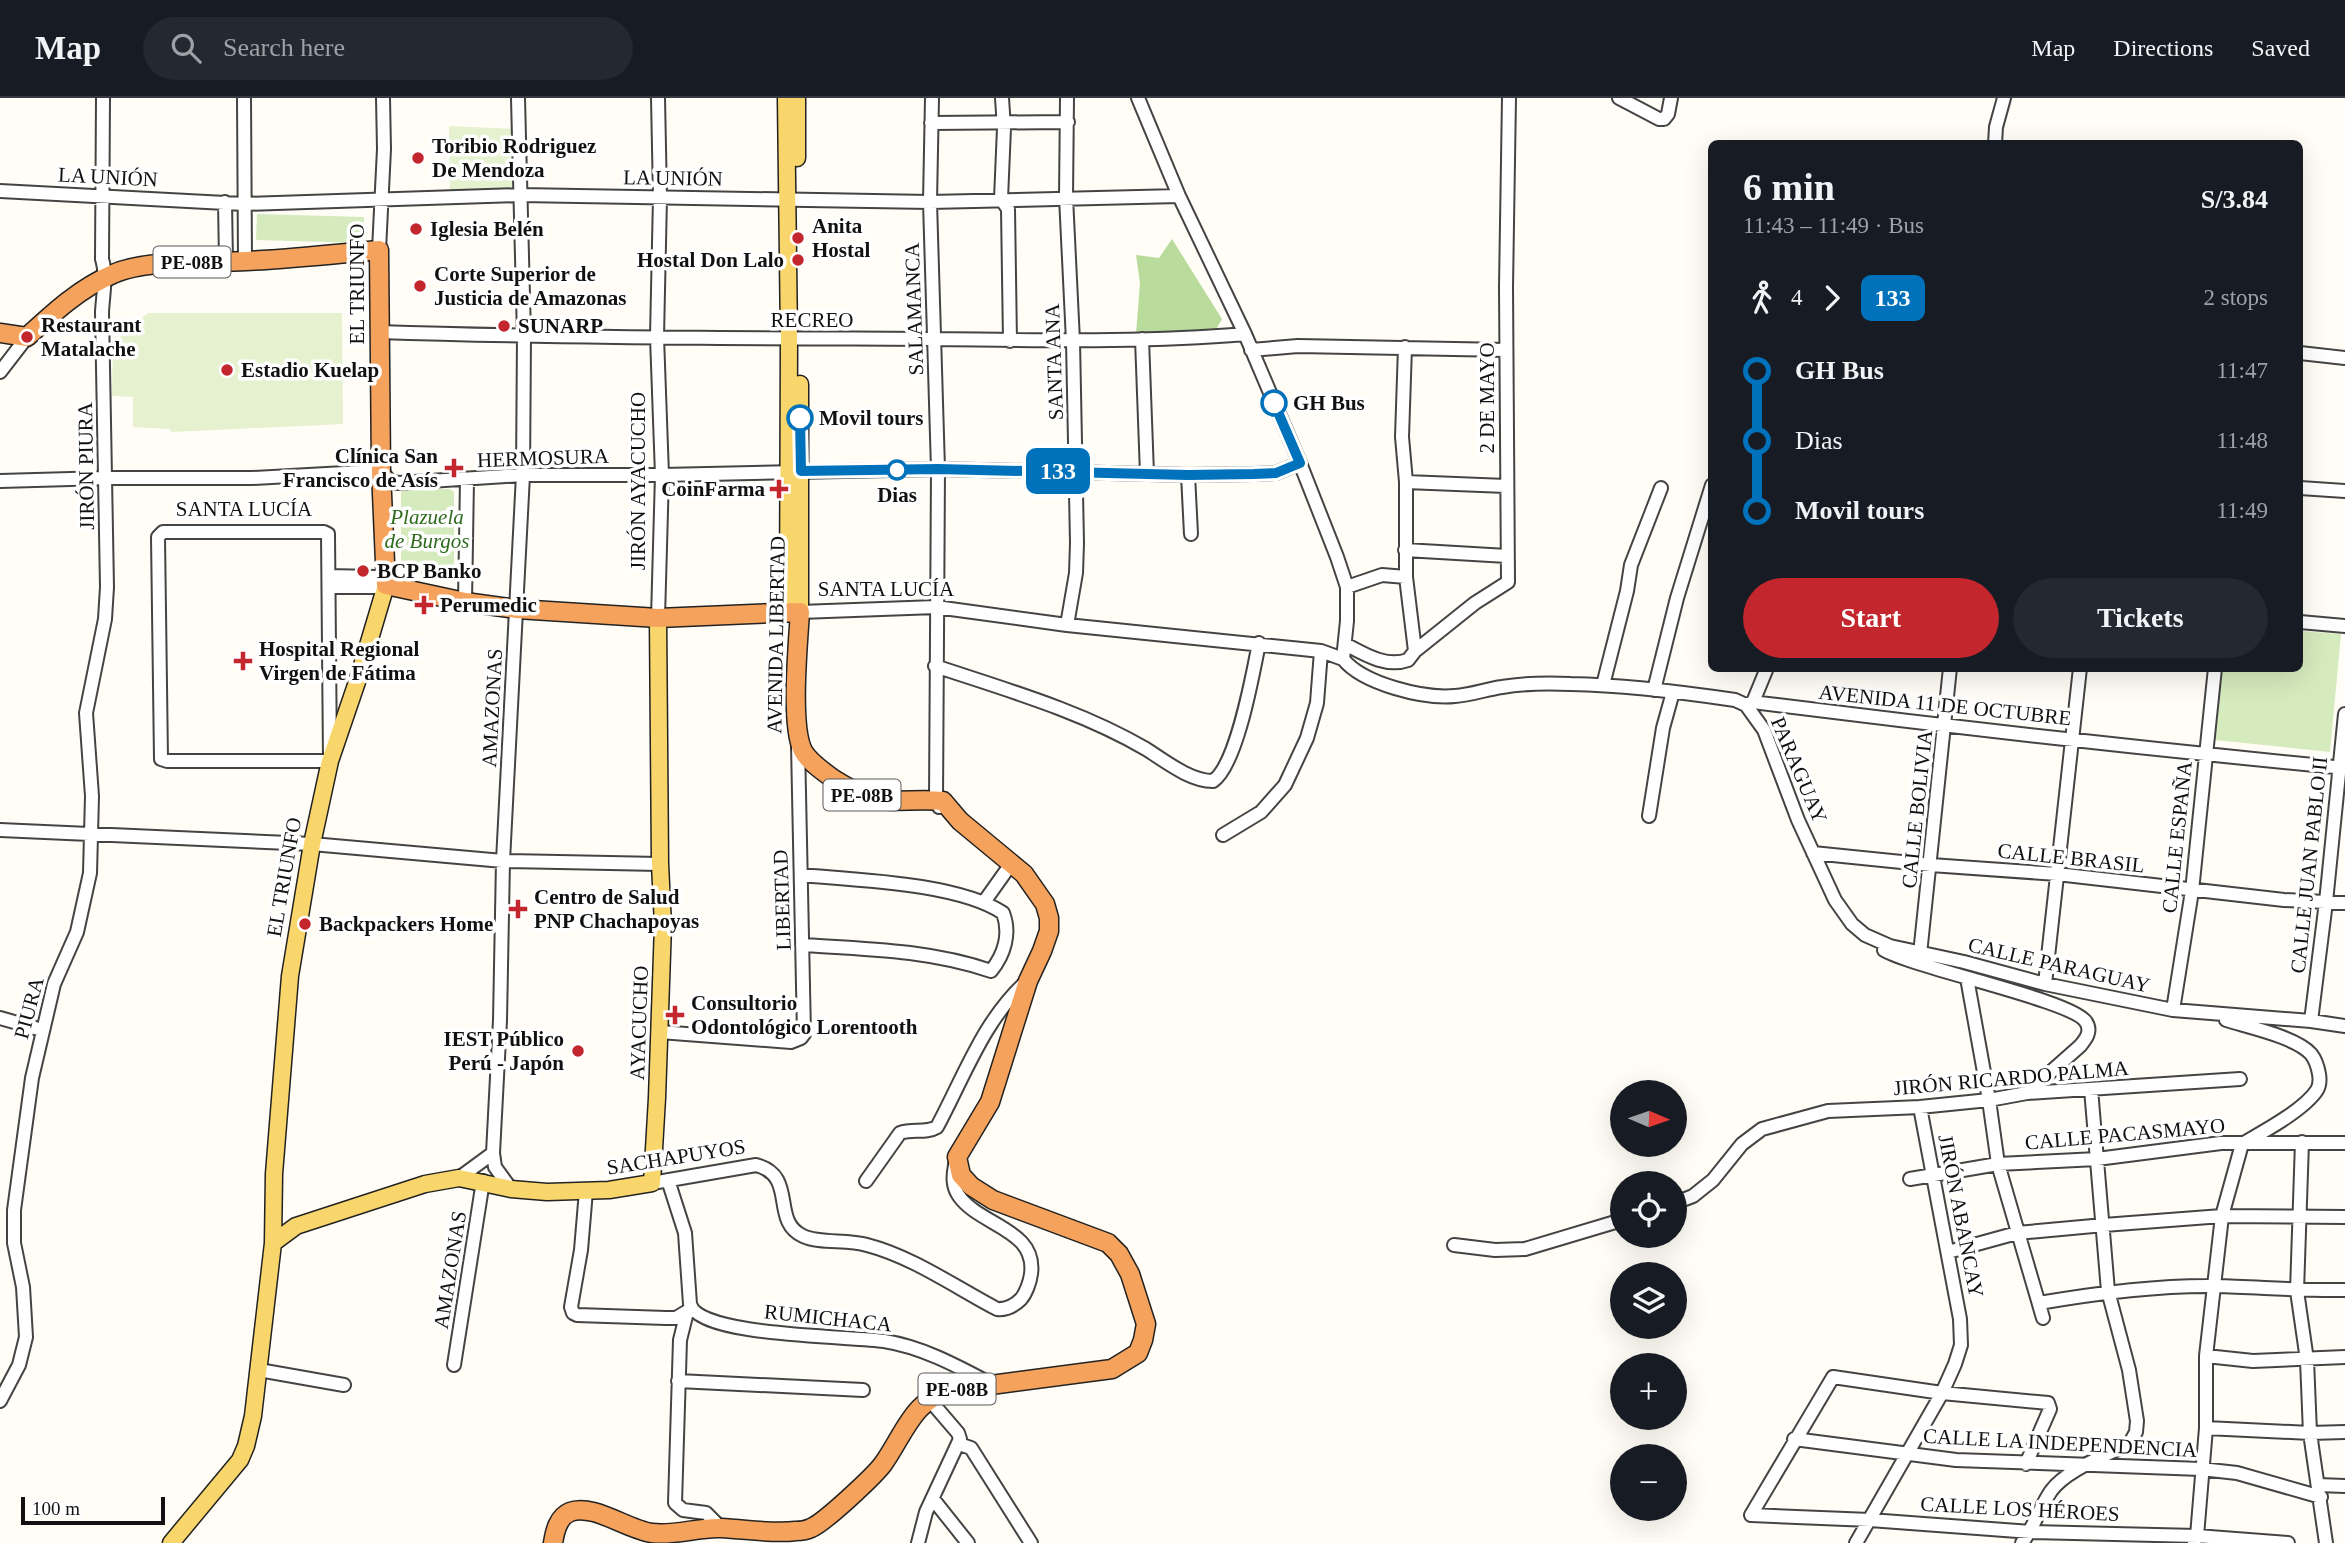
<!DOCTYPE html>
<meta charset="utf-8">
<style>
:root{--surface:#171b24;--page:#242831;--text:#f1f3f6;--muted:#9ea1a6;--line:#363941;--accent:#c4262e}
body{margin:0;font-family:"Times New Roman",serif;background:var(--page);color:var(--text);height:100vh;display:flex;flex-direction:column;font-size:26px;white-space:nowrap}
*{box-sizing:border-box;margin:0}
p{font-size:23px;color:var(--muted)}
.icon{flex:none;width:38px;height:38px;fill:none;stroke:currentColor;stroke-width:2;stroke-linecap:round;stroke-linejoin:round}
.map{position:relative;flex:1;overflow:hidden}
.details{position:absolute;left:1708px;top:42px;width:595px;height:532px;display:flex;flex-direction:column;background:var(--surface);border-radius:10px;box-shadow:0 7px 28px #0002}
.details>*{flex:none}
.badge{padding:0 14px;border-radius:10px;font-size:24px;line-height:46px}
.needle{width:46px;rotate:92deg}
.controls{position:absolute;left:1610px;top:982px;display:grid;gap:14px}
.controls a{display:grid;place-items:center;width:77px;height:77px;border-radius:50%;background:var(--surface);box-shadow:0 7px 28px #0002;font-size:35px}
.scale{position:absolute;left:21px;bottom:18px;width:144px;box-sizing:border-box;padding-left:7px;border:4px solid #111;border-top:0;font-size:19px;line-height:24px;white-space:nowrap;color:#111;-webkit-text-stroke:5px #fff;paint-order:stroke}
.map>.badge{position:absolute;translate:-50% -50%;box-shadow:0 0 0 4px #fff}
.legs{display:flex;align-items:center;gap:10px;height:77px;padding:0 35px;font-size:23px}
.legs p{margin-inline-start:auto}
.overview{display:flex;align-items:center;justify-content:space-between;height:119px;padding:0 35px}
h1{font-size:38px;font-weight:700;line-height:52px}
.action{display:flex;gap:14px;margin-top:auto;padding:14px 35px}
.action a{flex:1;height:80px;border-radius:42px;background:var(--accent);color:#fff;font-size:28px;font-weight:700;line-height:80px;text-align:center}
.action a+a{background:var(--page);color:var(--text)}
ul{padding:0 35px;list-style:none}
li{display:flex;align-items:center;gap:24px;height:70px;font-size:26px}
li i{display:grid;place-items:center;width:10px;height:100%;margin:0 9px;background:currentColor}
li i::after{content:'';width:18px;height:18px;margin:-9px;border:5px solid;border-radius:50%;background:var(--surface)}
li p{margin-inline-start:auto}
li:first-child i{background:linear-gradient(#0000 50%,currentColor 0)}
li:last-child i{background:linear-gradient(currentColor 50%,#0000 0)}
header{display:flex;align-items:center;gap:42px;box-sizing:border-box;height:98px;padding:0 35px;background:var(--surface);border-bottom:2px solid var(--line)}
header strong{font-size:33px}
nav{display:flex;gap:38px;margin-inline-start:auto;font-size:24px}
.search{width:490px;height:63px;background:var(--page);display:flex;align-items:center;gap:18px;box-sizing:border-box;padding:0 24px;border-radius:38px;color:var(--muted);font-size:26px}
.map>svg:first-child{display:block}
</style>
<header>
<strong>Map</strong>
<div class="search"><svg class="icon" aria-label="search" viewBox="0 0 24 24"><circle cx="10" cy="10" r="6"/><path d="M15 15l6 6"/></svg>Search here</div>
<nav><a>Map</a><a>Directions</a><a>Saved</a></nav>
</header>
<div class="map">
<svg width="2345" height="1445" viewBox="0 0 2345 1445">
<rect width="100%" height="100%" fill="#fffdf5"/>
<path fill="#d5ebbd" d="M257 116 364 119 363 145 256 142Z
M401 391H450L454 394V476L451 482 403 472 401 468Z
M2300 533 2341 536 2330 654 2215 642 2221 571 2300 570Z"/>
<path fill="#b9dc9c" d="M1172 141 1222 221 1211 240 1136 236 1140 185 1136 157 1159 160Z"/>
<path fill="#e6f2cf" d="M449 28 517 31 516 96 450 93Z
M148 215H342L343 326 171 334 170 331 133 329V299L112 298 113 245Z"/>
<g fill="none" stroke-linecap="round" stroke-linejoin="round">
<g stroke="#444" stroke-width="16">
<path id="minor" d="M244 0 245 163
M932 0 930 104 938 371 936 702 939 709
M1002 0 1004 30 1001 101 1008 111 1010 243
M1067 0 1066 99 1073 243 1077 445 1076 475 1067 527
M1138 0 1179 98 1245 236 1300 365 1337 459 1347 489V523L1343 561
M1619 0 1659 21H1664L1668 16 1671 0
M931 25 1068 24
M1995 46 1996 29 2004 0
M0 93 244 106 521 97 930 104 1179 98
M225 104 226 163
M379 152 384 51 383 0
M378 234C563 240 748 240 933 241 1037 242 1141 245 1245 236
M1142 241 1147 376
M1405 249 1402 339 1406 384
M1251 252 1298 248 1506 252
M2300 255 2345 260
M0 274 27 239
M1188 377 1191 436
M0 383 106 380H252L381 373 391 384 399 385 523 377H662L938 371 1188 377 1254 376 1276 375 1300 365
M2300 390 2345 393
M163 434H324L328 436 330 663H167L161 661 158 439Z
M1405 452 1507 458
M329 478 375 479 386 487
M329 489H374L386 487
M1347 489 1382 477 1406 479
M465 504 467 382
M800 514 936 509 1067 527 1321 553 1343 561
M658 520 662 377 657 239 660 99 658 0
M2300 524 2345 528
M1345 546C1364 556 1386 570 1408 562L1415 553 1406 479V384L1506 388
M1415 553 1475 505 1508 484 1506 189 1509 0
M1343 561C1363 586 1424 601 1455 598 1471 597 1487 591 1502 589 1525 585 1549 585 1571 586 1626 587 1681 594 1735 602L1746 607 1764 632 1798 722 1835 802 1852 826 1865 837 1890 848 1964 864 2045 886 2173 912 2311 923 2345 928
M935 568C1007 592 1081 613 1146 651 1165 663 1190 683 1213 683 1237 667 1253 575 1259 545
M1603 587 1627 493 1631 467 1661 390
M1654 592 1677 500 1712 387
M1753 604 1767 570
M1746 607 1753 604C1950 629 2147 651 2345 670
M1649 718 1663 630 1673 594
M0 732 312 746 503 763 660 766
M1223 737 1261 714 1285 687 1307 640 1317 605 1321 553
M1813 755 1931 767 2057 776 2284 802 2345 805
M801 777C856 782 958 785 1003 815 1011 836 1004 857 991 873 930 852 866 851 802 847
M984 804 1011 766
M1884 852C1918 871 2074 903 2086 924 2092 933 2086 941 2080 948L2027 995
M1920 856 1950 570
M1967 880 1989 1002 1998 1066 2043 1220
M2045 886 2080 570
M2173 912 2192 793 2215 570
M0 920 42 932
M2311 923 2326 804 2345 616
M660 934 791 944 801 940 804 936 798 647
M2302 1044 2297 1193 2307 1262 2310 1335 2326 1445
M459 1080 493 1055
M1910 1081 1998 1066 2097 1061 2221 1045H2345
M668 1082 685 1135 690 1206C699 1239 852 1238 884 1243 923 1249 959 1269 993 1287
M866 1083 900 1035C913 1030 925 1036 937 1029 964 979 984 921 1027 883
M652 1085 756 1067C798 1078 770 1123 803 1138 820 1146 847 1141 867 1147 913 1159 955 1189 997 1211 1007 1212 1014 1208 1021 1201 1026 1195 1030 1184 1031 1176 1037 1131 980 1128 959 1098 952 1088 953 1078 955 1067
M511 1091 495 1069 493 1055 500 922 503 763 523 377 524 238 518 0
M586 1093 581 1152 571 1209 573 1215 577 1217 666 1220H676L691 1211
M1675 1105 1693 1098 1713 1082 1742 1046 1762 1031 1828 1013 1920 1009 1989 1002 2027 995 2240 981
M1454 1147 1495 1152 1525 1151 1622 1122
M1948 1154 2017 1135 2104 1127 2222 1118 2345 1119
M2039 1205C2097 1195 2156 1187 2216 1188 2259 1189 2302 1193 2345 1192
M687 1214 680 1242 675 1405 683 1412 706 1415 721 1430
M2206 1258 2253 1263 2345 1259
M454 1267 483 1083
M259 1272 344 1287
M678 1283 863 1292
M0 1303 19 1267 26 1239 23 1189 14 1145V1112L32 980 54 886 77 834 90 775 92 698 86 615 105 521 107 489 102 214C103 196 107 177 102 161L103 0
M2206 1330 2310 1335 2345 1334
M1794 1341 1956 1362 2201 1371 2237 1375 2321 1399
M959 1346 971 1350 1031 1445
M2026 1366 2050 1311 2048 1305 1942 1295 1833 1279 1751 1417 1870 1422 2031 1434 2197 1438 2288 1445
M2318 1387 2345 1388
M933 1401 968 1445
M2194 1444 2197 1438 2206 1330V1258L2222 1118 2242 1046C2263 1034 2304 1012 2317 992 2320 987 2320 982 2319 976 2318 970 2315 961 2311 956 2296 939 2248 929 2226 922
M918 1445 926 1414 960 1341 958 1335 928 1300
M1856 1445 1942 1295 1955 1266 1961 1247 1960 1221 1920 1009
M2022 1445C2034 1429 2040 1409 2051 1393 2067 1371 2106 1358 2130 1345L2136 1334 2137 1323 2129 1272 2108 1193 2091 991"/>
</g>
<g stroke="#222" stroke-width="19">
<path id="major" d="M786 0 789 241 788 515
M797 0V60
M800 514V286
M273 1145 296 1128 425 1086 459 1080 511 1091 547 1094 609 1092 652 1085 657 1000 663 827 660 766 658 520
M171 1445 240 1362 246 1348 253 1318 273 1145 274 1076 290 878 312 746 330 663 358 581 386 487"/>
</g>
<g stroke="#222" stroke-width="21">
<path id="highway" d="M0 235 27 239C53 215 80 190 113 176 146 161 209 165 246 163 290 161 335 156 379 152L381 373 386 487 465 504 517 511 658 520 800 514C798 546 790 627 803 653 810 665 824 674 835 682 848 690 863 699 879 702 899 704 921 701 943 703L960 723 1024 776 1045 806 1049 820V833L1042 853 1028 883 990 1004 957 1059 961 1077 971 1088 993 1102 1108 1145 1119 1156 1130 1176 1146 1226 1143 1242 1138 1255 1112 1271 953 1292C913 1300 904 1337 883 1366 874 1378 824 1425 811 1430 807 1432 800 1433 796 1433 771 1436 746 1431 721 1430 698 1429 675 1438 652 1435 628 1432 593 1405 570 1414 558 1419 555 1433 553 1445"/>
</g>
<use href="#minor" stroke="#fff" stroke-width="12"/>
<use href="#major" stroke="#f9d66b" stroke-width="16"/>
<use href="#highway" stroke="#f5a25d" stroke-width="18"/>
</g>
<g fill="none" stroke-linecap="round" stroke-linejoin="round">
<g stroke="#fff" stroke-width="16">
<path id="line-1" d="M800 320 801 373 938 371 1188 377 1254 376 1276 375 1300 365 1274 305"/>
</g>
<use href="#line-1" stroke="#0072bc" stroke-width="10"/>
</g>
<g fill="#c4262e" stroke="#fff" stroke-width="2.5">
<circle cx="418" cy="60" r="7"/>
<circle cx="416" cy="131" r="7"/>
<circle cx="798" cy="140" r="7"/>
<circle cx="798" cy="162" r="7"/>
<circle cx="420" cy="188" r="7"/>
<circle cx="504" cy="228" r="7"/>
<circle cx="27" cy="239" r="7"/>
<circle cx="227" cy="272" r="7"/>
<path d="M450.5 359.5h7v7h7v7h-7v7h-7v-7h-7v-7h7z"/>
<path d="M775.5 380.5h7v7h7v7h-7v7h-7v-7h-7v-7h7z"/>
<circle cx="363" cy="473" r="7"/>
<path d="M420.5 496.5h7v7h7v7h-7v7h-7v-7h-7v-7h7z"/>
<path d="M239.5 552.5h7v7h7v7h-7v7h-7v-7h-7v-7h7z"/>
<path d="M514.5 800.5h7v7h7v7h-7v7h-7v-7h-7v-7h7z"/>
<circle cx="305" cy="826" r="7"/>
<path d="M671.5 906.5h7v7h7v7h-7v7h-7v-7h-7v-7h7z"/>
<circle cx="578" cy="953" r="7"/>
</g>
<g fill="#fff" stroke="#0072bc" stroke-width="3.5">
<circle cx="1274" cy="305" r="12"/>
<circle cx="800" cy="320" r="12"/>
<circle cx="897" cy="372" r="9"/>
</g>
<g text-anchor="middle" stroke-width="7" stroke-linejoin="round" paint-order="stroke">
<g fill="#fff" stroke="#585858" stroke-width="2">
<rect x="153.5" y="148.5" width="77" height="31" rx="5"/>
<rect x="823.5" y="681.5" width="77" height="31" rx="5"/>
<rect x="918.5" y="1275.5" width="77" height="31" rx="5"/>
</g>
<g font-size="19" font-weight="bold" fill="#111">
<text x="192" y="171">PE-08B</text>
<text x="862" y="704">PE-08B</text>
<text x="957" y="1298">PE-08B</text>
</g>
<g font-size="21" font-weight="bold" fill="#111" stroke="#fff" text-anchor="start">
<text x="432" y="55">Toribio Rodriguez<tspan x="432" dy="24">De Mendoza</tspan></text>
<text x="812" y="135">Anita<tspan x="812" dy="24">Hostal</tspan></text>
<text x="430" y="138">Iglesia Belén</text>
<text x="784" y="169" text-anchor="end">Hostal Don Lalo</text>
<text x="434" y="183">Corte Superior de<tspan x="434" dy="24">Justicia de Amazonas</tspan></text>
<text x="41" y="234">Restaurant<tspan x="41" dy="24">Matalache</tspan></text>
<text x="518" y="235">SUNARP</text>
<text x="241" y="279">Estadio Kuelap</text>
<text x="438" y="365" text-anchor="end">Clínica San<tspan x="438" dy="24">Francisco de Asís</tspan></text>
<text x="765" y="398" text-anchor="end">CoinFarma</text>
<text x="377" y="480">BCP Banko</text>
<text x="440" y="514">Perumedic</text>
<text x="259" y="558">Hospital Regional<tspan x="259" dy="24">Virgen de Fátima</tspan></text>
<text x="534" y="806">Centro de Salud<tspan x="534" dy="24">PNP Chachapoyas</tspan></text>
<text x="319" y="833">Backpackers Home</text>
<text x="691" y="912">Consultorio<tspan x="691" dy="24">Odontológico Lorentooth</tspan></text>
<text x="564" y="948" text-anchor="end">IEST Público<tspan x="564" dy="24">Perú - Japón</tspan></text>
</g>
<g font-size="21" fill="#111" stroke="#fff">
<text transform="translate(108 79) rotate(3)" y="7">LA UNIÓN</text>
<text transform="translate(673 80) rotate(1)" y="7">LA UNIÓN</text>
<text transform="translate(357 186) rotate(-90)" y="7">EL TRIUNFO</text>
<text transform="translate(914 211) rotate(-92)" y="7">SALAMANCA</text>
<text x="812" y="229">RECREO</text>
<text transform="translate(1054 264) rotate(-92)" y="7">SANTA ANA</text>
<text transform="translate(1487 300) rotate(-90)" y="7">2 DE MAYO</text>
<text transform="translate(543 360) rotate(-2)" y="7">HERMOSURA</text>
<text transform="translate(86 368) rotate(-91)" y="7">JIRÓN PIURA</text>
<text transform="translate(638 383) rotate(-90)" y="7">JIRÓN AYACUCHO</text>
<text x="244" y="418">SANTA LUCÍA</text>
<text x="886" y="498">SANTA LUCÍA</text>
<text transform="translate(776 537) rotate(-89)" y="7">AVENIDA LIBERTAD</text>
<text transform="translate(1945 607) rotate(6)" y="7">AVENIDA 11 DE OCTUBRE</text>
<text transform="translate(492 610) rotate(-87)" y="7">AMAZONAS</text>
<text transform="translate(1799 672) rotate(67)" y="7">PARAGUAY</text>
<text transform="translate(1917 711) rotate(-84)" y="7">CALLE BOLIVIA</text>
<text transform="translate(2177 739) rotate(-84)" y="7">CALLE ESPAÑA</text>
<text transform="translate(2071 760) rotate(6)" y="7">CALLE BRASIL</text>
<text transform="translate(2309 767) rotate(-84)" y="7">CALLE JUAN PABLO II</text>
<text transform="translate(284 779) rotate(-80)" y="7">EL TRIUNFO</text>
<text transform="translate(782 802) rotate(-92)" y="7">LIBERTAD</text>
<text transform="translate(2059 867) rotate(13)" y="7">CALLE PARAGUAY</text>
<text transform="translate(29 910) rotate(-75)" y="7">PIURA</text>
<text transform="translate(639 925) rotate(-88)" y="7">AYACUCHO</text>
<text transform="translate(2011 980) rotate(-5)" y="7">JIRÓN RICARDO PALMA</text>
<text transform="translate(2125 1036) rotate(-5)" y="7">CALLE PACASMAYO</text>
<text transform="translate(676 1059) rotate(-9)" y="7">SACHAPUYOS</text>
<text transform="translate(1961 1118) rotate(79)" y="7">JIRÓN ABANCAY</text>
<text transform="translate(450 1172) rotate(-81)" y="7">AMAZONAS</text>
<text transform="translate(828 1220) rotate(6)" y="7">RUMICHACA</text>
<text transform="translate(2060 1345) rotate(3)" y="7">CALLE LA INDEPENDENCIA</text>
<text transform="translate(2020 1411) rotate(3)" y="7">CALLE LOS HÉROES</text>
</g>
<g font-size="21" font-weight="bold" fill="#111" stroke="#fff" text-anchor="start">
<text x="1293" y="312">GH Bus</text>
<text x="819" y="327">Movil tours</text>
<text x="897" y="404" text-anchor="middle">Dias</text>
</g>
<g font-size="21" font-style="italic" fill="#2f6b1f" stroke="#fff">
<text x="427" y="426">Plazuela<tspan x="427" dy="24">de Burgos</tspan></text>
</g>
</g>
</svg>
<div class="controls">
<a><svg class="needle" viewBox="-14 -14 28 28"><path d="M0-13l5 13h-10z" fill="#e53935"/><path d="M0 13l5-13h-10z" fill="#9ea1a6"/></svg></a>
<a><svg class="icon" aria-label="locate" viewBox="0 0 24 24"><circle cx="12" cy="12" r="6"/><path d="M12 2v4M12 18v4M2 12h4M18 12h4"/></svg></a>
<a><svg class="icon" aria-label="layers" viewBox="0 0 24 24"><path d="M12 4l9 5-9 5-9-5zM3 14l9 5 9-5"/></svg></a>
<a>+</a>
<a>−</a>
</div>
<div class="scale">100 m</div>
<b class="badge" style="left:1058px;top:373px;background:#0072bc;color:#fff">133</b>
<section class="details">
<div class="overview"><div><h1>6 min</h1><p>11:43 – 11:49 · Bus</p></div><b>S/3.84</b></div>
<div class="legs"><svg class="icon" aria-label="walk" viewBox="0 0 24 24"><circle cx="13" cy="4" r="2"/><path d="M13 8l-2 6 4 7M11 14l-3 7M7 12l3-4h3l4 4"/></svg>4<svg class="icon" aria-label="forward" viewBox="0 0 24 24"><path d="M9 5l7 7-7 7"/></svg><b class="badge" style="background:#0072bc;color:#fff">133</b><p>2 stops</p></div>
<ul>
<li><i style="color:#0072bc"></i><b>GH Bus</b><p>11:47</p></li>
<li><i style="color:#0072bc"></i><span>Dias</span><p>11:48</p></li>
<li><i style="color:#0072bc"></i><b>Movil tours</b><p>11:49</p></li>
</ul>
<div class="action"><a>Start</a><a>Tickets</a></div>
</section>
</div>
